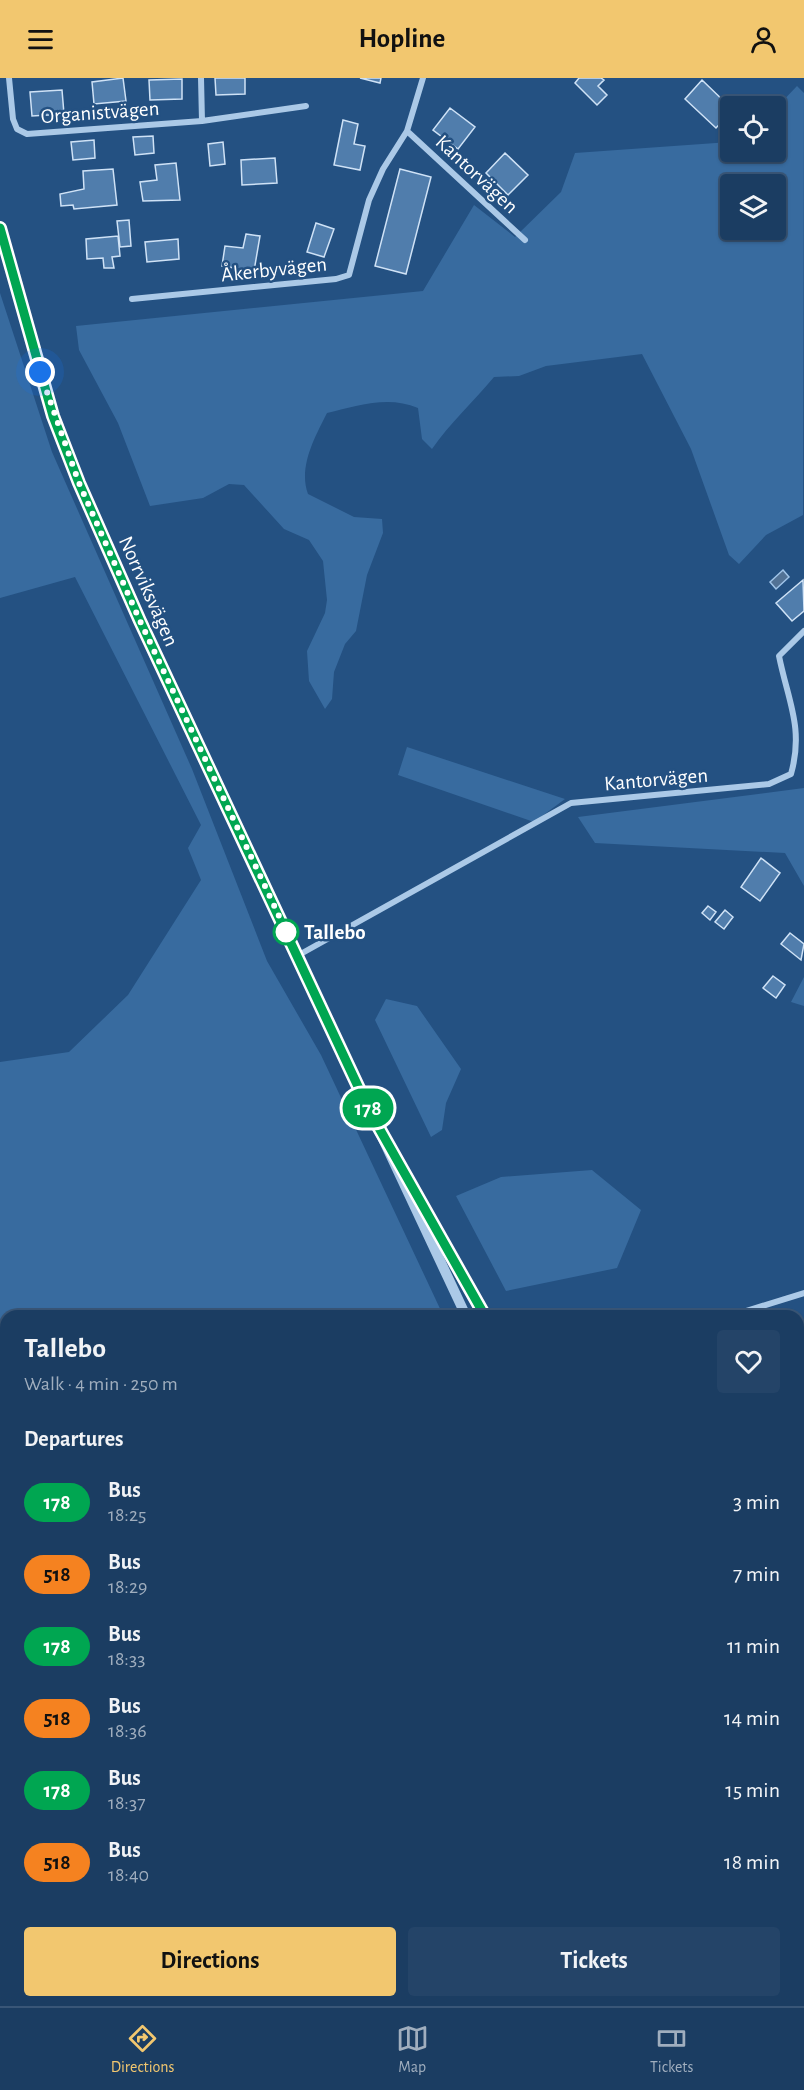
<!DOCTYPE html>
<meta charset="utf-8">
<style>
:root{--surface:#1b3d62;--page:#244468;--text:#f1f3f6;--muted:#a0aebe;--line:#395677;--accent:#f2c76f}
body{margin:0;font-family:"Alegreya Sans",sans-serif;background:var(--page);color:var(--text);height:100vh;display:flex;flex-direction:column;font-size:22px;white-space:nowrap}
*{box-sizing:border-box;margin:0}
p{font-size:20px;color:var(--muted)}
.icon{flex:none;width:33px;height:33px;fill:none;stroke:currentColor;stroke-width:2;stroke-linecap:round;stroke-linejoin:round}
.map{position:relative;flex:1;overflow:hidden}
.panel{position:absolute;left:0px;top:1232px;width:804px;height:698px;display:flex;flex-direction:column;background:var(--surface);border-radius:18px 18px 0 0;box-shadow:0 2px 4px #0004,0 0 0 2px var(--line)}
.panel>*{flex:none}
.badge{padding:0 12px;border-radius:20px;font-size:21px;line-height:39px}
.buttons{position:absolute;left:720px;top:18px;display:grid;gap:12px}
.buttons a{display:grid;place-items:center;width:66px;height:66px;border-radius:6px;background:var(--surface);box-shadow:0 2px 4px #0004,0 0 0 2px var(--line);font-size:30px}
.you{position:absolute;width:30px;height:30px;margin:-15px;border:4px solid #fff;border-radius:50%;background:#1a73e8;box-shadow:0 0 0 9px #1a73e833}
.map>.badge{position:absolute;translate:-50% -50%;box-shadow:0 0 0 3px #fff}
h2{padding:0 24px;font-size:22px;line-height:54px}
.round{display:grid;place-items:center;flex:none;width:63px;height:63px;border-radius:6px;background:var(--page)}
.head{display:flex;align-items:center;justify-content:space-between;height:102px;padding:0 24px}
h1{font-size:28px;font-weight:600;line-height:45px}
.action{display:flex;gap:12px;margin-top:auto;padding:12px 24px}
.action a{flex:1;height:69px;border-radius:6px;background:var(--accent);color:#111;font-size:24px;font-weight:600;line-height:69px;text-align:center}
.action a+a{background:var(--page);color:var(--text)}
ul{padding:0;list-style:none}
li{display:flex;align-items:center;gap:18px;height:72px;padding:0 24px}
li div{flex:1}
li b{display:block;font-size:22px}
li em{font-style:normal}
li .badge{min-width:66px;font-weight:700;text-align:center}
header{display:flex;justify-content:space-between;align-items:center;height:78px;padding:0 24px;background:var(--accent);color:#111;font-size:27px;font-weight:600}
.menu{display:flex;justify-content:space-around;align-items:center;height:84px;border-top:2px solid var(--line);background:var(--surface);font-size:16px;color:var(--muted)}
.menu a{display:grid;justify-items:center;gap:3px}
.menu .active{color:var(--accent)}
.map>svg:first-child{display:block}
</style>
<header><svg class="icon" aria-label="menu" viewBox="0 0 24 24"><path d="M4 6h16M4 12h16M4 18h16"/></svg>Hopline<svg class="icon" aria-label="person" viewBox="0 0 24 24"><circle cx="12" cy="8" r="4"/><path d="M4 21q1-7 8-7t8 7"/></svg></header>
<div class="map">
<svg width="804" height="1928" viewBox="0 0 804 1928">
<rect width="100%" height="100%" fill="#245182"/>
<path fill="#386b9f" fill-rule="evenodd" d="M797 8 804 15 803 437 766 457 739 486 729 477 691 371 642 276 546 288 519 298 494 299C473 324 450 345 432 371L422 361 418 330C388 317 357 328 327 335 315 359 298 389 308 416L354 439 382 441 383 455 367 497 356 553 345 566 334 594 332 621 325 631 309 603 307 573 325 535 327 522 323 483 309 462 284 451 244 407 229 406 203 420 150 428 118 345 79 272 76 248 423 213 474 127 515 159 561 114 575 75 730 64V74H776V30ZM730 106H776V152H730Z
M0 215 52 374 192 691 267 883 321 977 443 1237 6 1238V1923H553L551 1928H0V984L69 974 128 917 201 802 188 770 201 747 75 499 0 520Z
M407 669 565 721 534 744 398 697Z
M804 710V808L785 775 595 765 578 739Z
M804 899V928L791 924Z
M386 921 417 928 461 991 446 1025 442 1052 431 1059 375 942Z
M592 1092 641 1132 617 1190 506 1213 456 1118 501 1099Z
M798 1633H804V1762L798 1770Z
M798 1781 804 1785V1873L798 1859Z"/>
<path fill="#527295" stroke="#a0c4e8" stroke-width="1.5" d="M783 492 789 499 776 511 770 504Z"/>
<path fill="#507dac" stroke="#cfe2f6" stroke-width="1.5" d="M123 0 126 23 94 26 92 4Z
M215 0H245V16L216 17Z
M360 0H381L380 5Z
M579 0H601L604 2 598 8 607 17 597 27 575 5Z
M182 1V21L150 22 149 2Z
M702 2 730 29V35L716 50 685 21Z
M62 12 64 36 32 38 30 14Z
M450 30 475 49 458 71 433 52Z
M343 42 358 46 354 66 365 68 360 92 334 87Z
M153 58 154 75 135 77 133 59Z
M94 62 95 80 73 82 71 64Z
M223 64 225 86 210 88 208 66Z
M505 75 528 97 508 117 486 95Z
M275 80 277 105 242 107 241 82Z
M176 85 180 122 143 123 140 104 157 102 155 87Z
M113 91 117 127 74 131 73 127 61 128 60 116 84 111 83 93Z
M400 91 431 99 406 196 375 188Z
M129 142 131 168 120 169 117 143Z
M316 145 334 151 324 179 307 174Z
M246 156 260 158 254 193 222 188 225 168 243 170Z
M118 158 120 178 112 179 114 190H104L103 180 87 181 86 161Z
M178 161 179 181 147 184 145 164Z
M803 502 804 533 792 543 776 525Z
M761 780 780 795 760 823 741 809Z
M708 828 716 834 710 842 702 835Z
M725 832 733 839 724 851 715 844Z
M790 855 804 866 801 882 781 866Z
M773 898 785 907 776 920 763 910Z
M665 1923H741L743 1928H660L659 1926Z"/>
<g fill="none" stroke-linecap="round" stroke-linejoin="round">
<path stroke="#abc9e7" stroke-width="6" d="M9 0 13 41 17 51 27 56 202 43 306 28
M201 0 202 43
M407 53 525 162
M132 221 336 201 349 197 369 122 383 91 407 53 423 0
M297 878 571 725 769 706 791 696C804 650 788 623 779 578L804 553
M730 1238 804 1215"/>
<path stroke="#abc9e7" stroke-width="10" d="M0 150 53 338 79 405 140 543 466 1238
M405 1094 485 1238
M781 1923 784 1928"/>
</g>
<g fill="none" stroke-linecap="round" stroke-linejoin="round">
<g stroke="#fff" stroke-width="14">
<path id="line" d="M0 150 53 338 79 405 140 543 370 1034 485 1238"/>
</g>
<use href="#line" stroke="#00a651" stroke-width="9"/>
<path stroke="#fff" stroke-width="6" stroke-dasharray="0 10.8" d="M40 294 79 405 140 543 288 857 286 854"/>
</g>
<circle fill="#fff" stroke="#00a651" stroke-width="3" cx="286" cy="854" r="12"/>
<g text-anchor="middle" stroke-width="5" stroke-linejoin="round" paint-order="stroke">
<g font-size="21" fill="#fff" stroke="#245182">
<text transform="translate(100 34) rotate(-4)" y="7">Organistvägen</text>
<text transform="translate(477 96) rotate(43)" y="7">Kantorvägen</text>
<text transform="translate(274 191) rotate(-6)" y="7">Åkerbyvägen</text>
<text transform="translate(149 513) rotate(66)" y="7">Norrviksvägen</text>
<text transform="translate(656 701) rotate(-5)" y="7">Kantorvägen</text>
</g>
<g font-size="21" font-weight="bold" fill="#fff" stroke="#245182" text-anchor="start">
<text x="304" y="861">Tallebo</text>
</g>
</g>
</svg>
<div class="buttons">
<a><svg class="icon" aria-label="locate" viewBox="0 0 24 24"><circle cx="12" cy="12" r="6"/><path d="M12 2v4M12 18v4M2 12h4M18 12h4"/></svg></a>
<a><svg class="icon" aria-label="layers" viewBox="0 0 24 24"><path d="M12 4l9 5-9 5-9-5zM3 14l9 5 9-5"/></svg></a>
</div>
<div class="you" style="left:40px;top:294px"></div>
<b class="badge" style="left:368px;top:1030px;background:#00a651;color:#fff">178</b>
<section class="panel">
<div class="head"><div><h1>Tallebo</h1><p>Walk · 4 min · 250 m</p></div><a class="round"><svg class="icon" aria-label="heart" viewBox="0 0 24 24"><path d="M12 20l-8-8c-3-5 5-10 8-4 3-6 11-1 8 4z"/></svg></a></div>
<h2>Departures</h2>
<ul>
<li><span class="badge" style="background:#00a651;color:#fff">178</span><div><b>Bus</b><p>18:25</p></div><em>3 min</em></li>
<li><span class="badge" style="background:#f58220;color:#111">518</span><div><b>Bus</b><p>18:29</p></div><em>7 min</em></li>
<li><span class="badge" style="background:#00a651;color:#fff">178</span><div><b>Bus</b><p>18:33</p></div><em>11 min</em></li>
<li><span class="badge" style="background:#f58220;color:#111">518</span><div><b>Bus</b><p>18:36</p></div><em>14 min</em></li>
<li><span class="badge" style="background:#00a651;color:#fff">178</span><div><b>Bus</b><p>18:37</p></div><em>15 min</em></li>
<li><span class="badge" style="background:#f58220;color:#111">518</span><div><b>Bus</b><p>18:40</p></div><em>18 min</em></li>
</ul>
<div class="action"><a>Directions</a><a>Tickets</a></div>
</section>
</div>
<nav class="menu">
<a class="active"><svg class="icon" aria-label="directions" viewBox="0 0 24 24"><path d="M12 3l9 9-9 9-9-9zM9 14v-3h6M13 9l2 2-2 2"/></svg>Directions</a>
<a><svg class="icon" aria-label="map" viewBox="0 0 24 24"><path d="M3 6l6-2 6 2 6-2v14l-6 2-6-2-6 2zM9 4v14M15 6v14"/></svg>Map</a>
<a><svg class="icon" aria-label="tickets" viewBox="0 0 24 24"><path d="M3 7h18v10H3zM15 7v10"/></svg>Tickets</a>
</nav>
